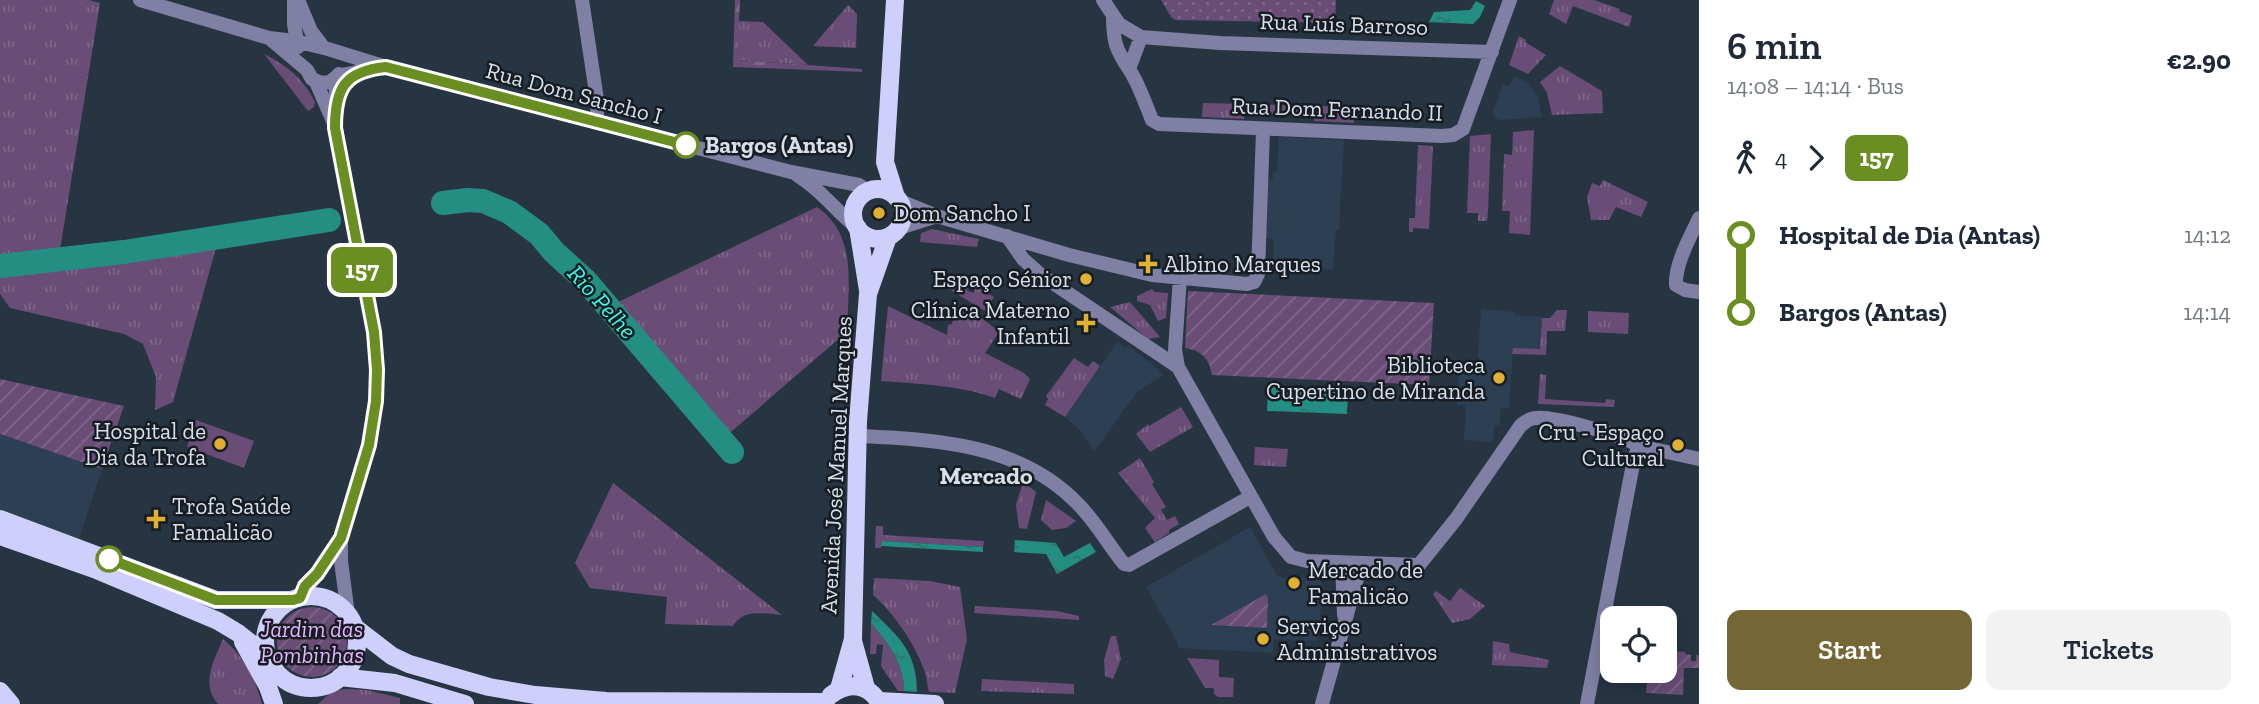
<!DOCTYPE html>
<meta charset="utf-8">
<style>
:root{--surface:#fff;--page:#f2f2f3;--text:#1f2937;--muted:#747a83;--accent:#756636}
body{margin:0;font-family:"Zilla Slab",serif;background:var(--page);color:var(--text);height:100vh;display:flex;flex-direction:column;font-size:26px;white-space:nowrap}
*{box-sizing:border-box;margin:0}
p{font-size:23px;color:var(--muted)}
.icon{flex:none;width:38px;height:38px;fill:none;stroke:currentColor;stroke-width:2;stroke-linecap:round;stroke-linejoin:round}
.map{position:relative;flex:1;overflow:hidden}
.details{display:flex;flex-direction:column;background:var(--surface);width:560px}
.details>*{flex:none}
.badge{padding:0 14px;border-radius:10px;font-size:24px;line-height:46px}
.tools{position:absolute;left:1600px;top:606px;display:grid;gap:14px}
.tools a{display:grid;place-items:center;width:77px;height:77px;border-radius:14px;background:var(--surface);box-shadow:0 4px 18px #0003;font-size:35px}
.map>.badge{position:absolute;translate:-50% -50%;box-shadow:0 0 0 4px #fff}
.legs{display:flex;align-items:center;gap:10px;height:77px;padding:0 28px;font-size:23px}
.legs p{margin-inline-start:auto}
.head{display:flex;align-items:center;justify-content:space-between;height:119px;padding:0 28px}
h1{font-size:38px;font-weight:600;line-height:52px}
.action{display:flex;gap:14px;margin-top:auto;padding:14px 28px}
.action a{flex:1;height:80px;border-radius:14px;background:var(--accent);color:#fff;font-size:28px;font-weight:600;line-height:80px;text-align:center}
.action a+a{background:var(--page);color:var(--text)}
ul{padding:0 28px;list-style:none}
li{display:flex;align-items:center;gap:24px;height:77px;font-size:26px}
li i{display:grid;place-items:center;width:10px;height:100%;margin:0 9px;background:currentColor}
li i::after{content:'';width:18px;height:18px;margin:-9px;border:5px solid;border-radius:50%;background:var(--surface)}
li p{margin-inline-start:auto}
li:first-child i{background:linear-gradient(#0000 50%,currentColor 0)}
li:last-child i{background:linear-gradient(currentColor 50%,#0000 0)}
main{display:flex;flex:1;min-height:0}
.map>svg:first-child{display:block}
</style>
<main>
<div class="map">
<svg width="1699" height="704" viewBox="0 0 1699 704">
<defs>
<pattern id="grass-tufts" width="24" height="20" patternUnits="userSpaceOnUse" patternTransform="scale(1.75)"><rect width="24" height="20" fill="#694d76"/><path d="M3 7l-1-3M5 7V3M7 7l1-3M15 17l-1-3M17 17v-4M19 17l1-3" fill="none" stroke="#7e668a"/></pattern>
<pattern id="forest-firs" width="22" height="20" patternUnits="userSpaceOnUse" patternTransform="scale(1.75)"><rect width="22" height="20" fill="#694d76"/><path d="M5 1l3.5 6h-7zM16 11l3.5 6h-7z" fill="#7e668a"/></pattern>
<pattern id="park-dots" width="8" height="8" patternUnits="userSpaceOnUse" patternTransform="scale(1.75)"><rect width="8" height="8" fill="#694d76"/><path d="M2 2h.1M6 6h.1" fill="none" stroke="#7e668a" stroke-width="1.8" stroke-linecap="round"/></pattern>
<pattern id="garden-furrows" width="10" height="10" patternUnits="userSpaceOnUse" patternTransform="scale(1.75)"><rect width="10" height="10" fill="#694d76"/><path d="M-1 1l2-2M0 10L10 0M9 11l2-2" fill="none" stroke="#7e668a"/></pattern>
<pattern id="water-ripples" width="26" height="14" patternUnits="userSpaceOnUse" patternTransform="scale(1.75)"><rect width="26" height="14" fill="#248e83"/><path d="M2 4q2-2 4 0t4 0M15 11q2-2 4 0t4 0" fill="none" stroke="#2e746e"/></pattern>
</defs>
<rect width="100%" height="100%" fill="#273543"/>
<path fill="#2d3f52" d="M1514 76 1526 82 1537 94 1542 117 1500 120 1494 117 1493 111 1503 84 1509 86Z
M1279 137 1344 140 1339 227V230H1336L1333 270 1272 268 1274 239 1266 238 1268 179H1273V172L1277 171Z
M1481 309 1515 312V315L1542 317 1540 350 1513 348 1509 408H1501L1500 425H1494L1493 442 1464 440 1466 406 1457 405 1459 370 1477 371Z
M1117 342 1126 348 1128 346 1155 366 1163 375 1137 392 1094 452 1082 432 1065 417Z
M0 434 102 469 79 539 0 512Z
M1250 527 1278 577 1316 579 1322 582 1320 632 1316 641 1274 639 1273 653 1178 648V644L1146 587Z"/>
<path fill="url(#grass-tufts)" d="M0 0H89L100 3 59 256 0 259Z
M1554 0H1594L1620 9 1619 11 1632 16 1629 27 1573 6 1566 24 1549 14Z
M848 5 857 14 856 48 813 46Z
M738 21 763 22 808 65 737 60Z
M1519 36 1526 40 1525 42 1546 55 1528 74 1509 65Z
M264 54C285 64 305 80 315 102L314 107 308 111Z
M1560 66 1602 91 1603 113 1552 115 1547 93 1540 82Z
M1203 103 1244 104V119L1202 117Z
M1248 104 1306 106V115L1256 113V109L1253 110V113H1248Z
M1322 106 1354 107V123L1314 121 1315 112H1321Z
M1534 130 1530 235 1509 233 1510 211H1502L1504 154 1512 155 1513 132Z
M1491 134 1488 211 1487 221H1478V213H1467L1470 136Z
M1418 145 1433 146 1429 229 1413 228V232H1409V218H1415Z
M1603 180 1648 202 1641 217 1616 207 1609 220H1591L1587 197 1592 183 1600 186Z
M817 207C860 237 846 288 848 331L725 437 614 304Z
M932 229 979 239 977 247 920 242 921 233Z
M216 248 173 402 155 410 156 377 143 344 124 334 10 308 0 294V272Z
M950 280 969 284 967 291 974 293 976 286 994 297 985 311 952 291 949 287Z
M1152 289 1155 292 1168 293 1166 318 1158 321 1150 305 1137 301V296Z
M1130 302 1160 337 1148 339 1110 307Z
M955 305 977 314 999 332 985 353 1024 373 1030 379 1021 399 999 389 995 398C959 385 919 384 881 381L888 306 947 335 948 325 952 324Z
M1557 310H1567L1565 331H1547L1546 355 1512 354 1513 348 1540 349 1542 318H1550Z
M1588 311 1629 313 1628 334 1588 332Z
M1074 358 1088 367 1093 361 1100 366 1065 417 1045 405 1048 399 1046 396Z
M1540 374 1546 375 1545 399 1605 403 1606 399 1615 400 1614 407 1538 404Z
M1181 407 1193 427 1150 452 1136 434 1148 424 1149 426Z
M1255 447 1288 449 1286 467 1254 465Z
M1140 458 1154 482 1152 484 1166 507 1161 510 1167 520 1175 516 1179 524 1169 530V533L1155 542 1145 528 1155 518 1118 473Z
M1023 482 1036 492 1027 529 1019 528 1016 505Z
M613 483 782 615C764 614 743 608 733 626L665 624 667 597 590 588 575 563Z
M1046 500 1076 521 1066 528 1052 530 1041 520Z
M876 526H883V535L984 541 983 547 882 541 881 548H875Z
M874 578 930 581 960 587 967 639 955 693 929 692C927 685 927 676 924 670 916 645 892 611 873 595Z
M1460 588 1485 606 1470 619 1452 623 1433 594 1436 591 1450 601Z
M975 606 1057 611 1079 616V620L974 613Z
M871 623C889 645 903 661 904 691H898L881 666 883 645 877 644 876 654H870Z
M1111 636H1116L1121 659 1113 679 1105 676 1104 660Z
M223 639C244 656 255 679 262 704H218C200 683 214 661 223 639Z
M1493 641 1509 644 1510 652 1549 660 1547 668 1492 665Z
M1187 658 1219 660V677L1234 678 1233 697H1218L1214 694V688H1205Z
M982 679 1074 684V694L981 691Z
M349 689 367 690 400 698V704H318L333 690Z"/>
<path fill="url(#forest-firs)" d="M735 0H740L737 60 862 69V72L733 67Z"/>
<path fill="url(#park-dots)" d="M1161 0H1336L1335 23 1175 20 1171 17Z"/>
<path fill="url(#garden-furrows)" d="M1188 291 1434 303 1429 385 1212 375C1209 358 1202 351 1185 348Z
M0 379 124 406 102 469 0 434Z
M1266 594 1268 598 1267 628 1211 625Z
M277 642a35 35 0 1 1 70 0a35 35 0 1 1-70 0Z
M1664 650 1685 652V654L1691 655V661H1696V655H1699V668H1684L1683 695 1646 693 1648 670H1664Z"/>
<path fill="#694d76" d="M196 420 254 441 244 468 187 447Z"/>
<path fill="url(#water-ripples)" d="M1476 1 1485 6 1480 17 1473 24 1429 22 1434 12 1470 10Z
M1268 387 1348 391 1347 414 1267 411Z
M1015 540 1056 543 1064 557 1090 543 1096 552 1057 574 1046 554 1014 552Z
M882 541 983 547V552L881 546Z
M872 611C899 637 917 652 917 692L904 691C903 661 889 645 871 623Z"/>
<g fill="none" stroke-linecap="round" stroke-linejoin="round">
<path stroke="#248e83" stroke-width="24" d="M443 203 468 200 483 201 509 212 539 234 554 252 586 281 732 452
M0 266 124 252 329 220"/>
<path stroke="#7f80a3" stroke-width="14" d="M140 0 269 38 295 41 328 49 386 67 596 122 791 172 859 185 868 191
M294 0V24L298 47
M298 0 311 31 324 48
M582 0 598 106 596 122
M1103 0 1119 24 1141 37 1220 43 1492 52
M1113 17C1113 41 1116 50 1129 69 1139 84 1145 103 1152 120L1159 124 1442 136 1453 135 1463 129 1510 0
M269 38 307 70 312 79 321 83 330 82 337 76 385 67
M1129 69 1141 37
M335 120 336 87 339 74
M798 176C822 190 836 212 858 228
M900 201 937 216 1069 255 1152 275 1247 284 1254 282 1258 274 1263 130
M1699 218C1690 238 1675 263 1676 285L1685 290 1699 292
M899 228 937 216
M1007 236 1023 259 1041 275 1178 367
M1180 277 1175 350 1178 367 1274 537 1291 557 1307 561 1419 565 1456 519 1521 425C1526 422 1529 418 1536 418 1554 416 1625 436 1639 446
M857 436C935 439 1021 444 1078 504 1096 522 1108 544 1124 564L1129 565 1250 497
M1639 446 1699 459
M341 539V561L348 615
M1342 563 1344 615
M300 598 305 586 317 574 341 538 369 445 376 401 377 370 374 332 338 141 336 128 316 82
M1322 704 1361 564
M1587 704 1634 459 1639 446"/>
<path stroke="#ced0fb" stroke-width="18" d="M895 0 885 162 896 197
M853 214a25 25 0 1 1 50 0a25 25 0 1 1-50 0Z
M858 228 868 290
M0 519 216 600H293
M0 536 94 569 218 621 238 633 267 656
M265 642a46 46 0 1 1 92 0a46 46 0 1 1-92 0Z
M353 626 392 656 409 664 489 687 535 695 606 701 826 702
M853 641 866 688
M243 642 268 687 274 704
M340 677 395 683 465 704
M839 689 853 639 858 421 868 294 888 237
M0 691 11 704
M831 695C849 681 869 684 880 704
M879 701 935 704"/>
</g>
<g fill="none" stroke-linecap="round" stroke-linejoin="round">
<g stroke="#fff" stroke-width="16">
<path id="line-1" d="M109 559 216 600H293L300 598 305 586 317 574 341 538 369 445 376 401 377 370 374 332 335 128C335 89 344 71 386 67L686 145"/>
</g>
<use href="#line-1" stroke="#6b8e23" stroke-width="10"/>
</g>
<g fill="#fff" stroke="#6b8e23" stroke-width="3.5">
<circle cx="686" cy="145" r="12"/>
<circle cx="109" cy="559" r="12"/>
</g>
<g fill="#dfb034" stroke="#161c22" stroke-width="2.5">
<circle cx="879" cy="213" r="7"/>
<path d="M1144.5 253.5h7v7h7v7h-7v7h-7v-7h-7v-7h7z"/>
<circle cx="1086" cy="279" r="7"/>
<path d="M1082.5 312.5h7v7h7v7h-7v7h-7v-7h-7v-7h7z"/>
<circle cx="1499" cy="378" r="7"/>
<circle cx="220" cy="444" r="7"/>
<circle cx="1678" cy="445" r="7"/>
<path d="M152.5 508.5h7v7h7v7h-7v7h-7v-7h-7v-7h7z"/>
<circle cx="1294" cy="583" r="7"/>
<circle cx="1263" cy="639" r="7"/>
</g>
<g text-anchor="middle" stroke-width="5" stroke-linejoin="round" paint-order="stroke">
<g font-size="23" fill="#d7e0e9" stroke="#161c22">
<text transform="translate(1344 24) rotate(2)" y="8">Rua Luís Barroso</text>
<text transform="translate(574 93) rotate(15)" y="8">Rua Dom Sancho I</text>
<text transform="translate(1337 109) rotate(2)" y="8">Rua Dom Fernando II</text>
<text transform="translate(836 465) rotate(-87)" y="8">Avenida José Manuel Marques</text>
</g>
<g font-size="23" font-weight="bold" fill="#d7e0e9" stroke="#161c22" text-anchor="start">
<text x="705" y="153">Bargos (Antas)</text>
</g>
<g font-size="23" fill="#d7e0e9" stroke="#161c22" text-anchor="start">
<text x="893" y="221">Dom Sancho I</text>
<text x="1164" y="272">Albino Marques</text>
<text x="1072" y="287" text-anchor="end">Espaço Sénior</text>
<text x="1070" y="318" text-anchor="end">Clínica Materno<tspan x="1070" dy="26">Infantil</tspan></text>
<text x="1485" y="373" text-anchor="end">Biblioteca<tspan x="1485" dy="26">Cupertino de Miranda</tspan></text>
<text x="206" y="439" text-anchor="end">Hospital de<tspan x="206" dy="26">Dia da Trofa</tspan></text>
<text x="1664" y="440" text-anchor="end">Cru - Espaço<tspan x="1664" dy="26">Cultural</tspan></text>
<text x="172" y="514">Trofa Saúde<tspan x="172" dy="26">Famalicão</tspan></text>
<text x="1308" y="578">Mercado de<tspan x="1308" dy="26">Famalicão</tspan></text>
<text x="1277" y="634">Serviços<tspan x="1277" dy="26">Administrativos</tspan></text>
</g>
<g font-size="23" font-style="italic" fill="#e7b2fe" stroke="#161c22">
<text x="312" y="637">Jardim das<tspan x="312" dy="26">Pombinhas</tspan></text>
</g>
<g font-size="24" font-style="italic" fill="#3afbe8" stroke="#161c22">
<text transform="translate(602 302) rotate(48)" y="8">Rio Pelhe</text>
</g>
<g font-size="24" font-weight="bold" fill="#d7e0e9" stroke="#161c22">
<text x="986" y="484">Mercado</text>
</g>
</g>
</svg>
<div class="tools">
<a><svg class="icon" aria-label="locate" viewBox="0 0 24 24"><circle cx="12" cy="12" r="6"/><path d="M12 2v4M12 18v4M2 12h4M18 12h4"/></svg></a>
</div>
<b class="badge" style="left:362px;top:270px;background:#6b8e23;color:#fff">157</b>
</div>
<section class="details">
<div class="head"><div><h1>6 min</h1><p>14:08 – 14:14 · Bus</p></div><b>€2.90</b></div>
<div class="legs"><svg class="icon" aria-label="walk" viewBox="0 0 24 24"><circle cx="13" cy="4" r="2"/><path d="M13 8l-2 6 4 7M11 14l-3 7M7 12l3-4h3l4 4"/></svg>4<svg class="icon" aria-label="forward" viewBox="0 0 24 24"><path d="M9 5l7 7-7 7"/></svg><b class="badge" style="background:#6b8e23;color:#fff">157</b></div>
<ul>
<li><i style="color:#6b8e23"></i><b>Hospital de Dia (Antas)</b><p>14:12</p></li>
<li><i style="color:#6b8e23"></i><b>Bargos (Antas)</b><p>14:14</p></li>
</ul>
<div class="action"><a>Start</a><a>Tickets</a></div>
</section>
</main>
